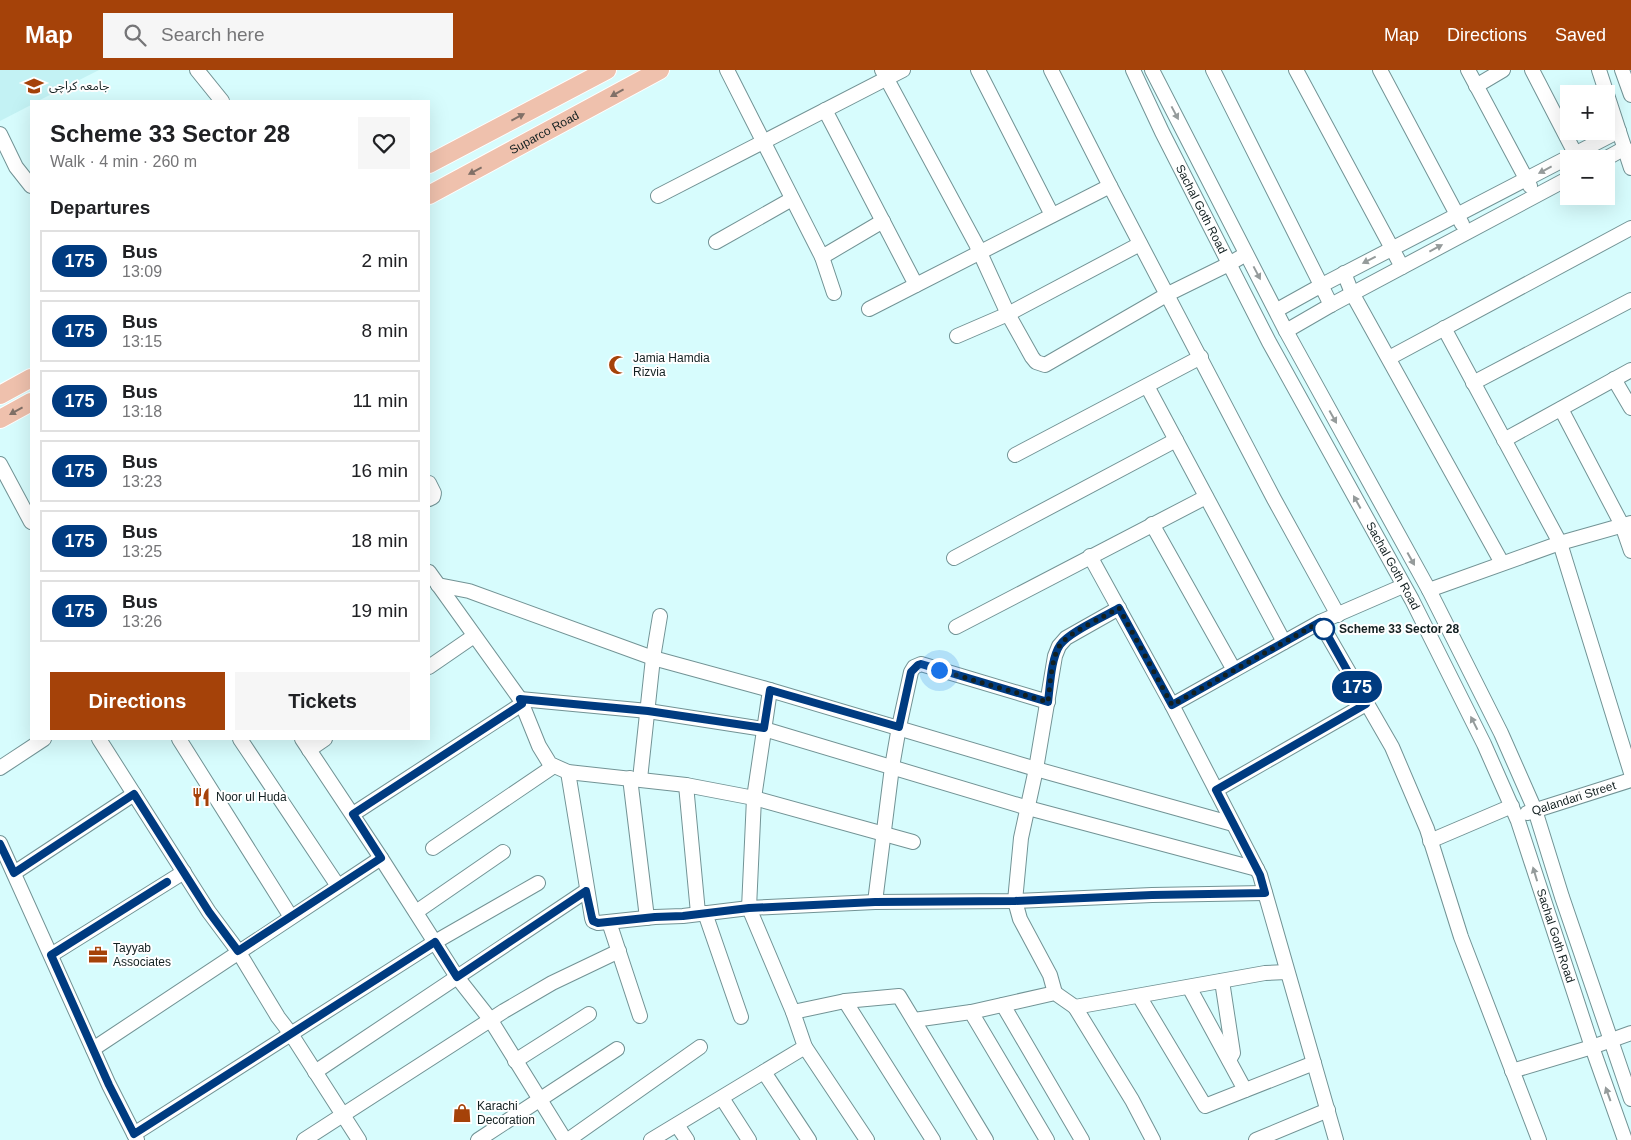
<!DOCTYPE html>
<meta charset="utf-8">
<style>
:root{--surface:#fff;--page:#f6f6f6;--text:#202124;--muted:#757577;--line:#e0e0e0;--accent:#a54209}
body{margin:0;font-family:Arial,"Noto Sans Arabic",sans-serif;background:var(--page);color:var(--text);height:100vh;display:flex;flex-direction:column;font-size:19px;white-space:nowrap}
*{box-sizing:border-box;margin:0}
p{font-size:16px;color:var(--muted)}
.icon{flex:none;width:28px;height:28px;fill:none;stroke:currentColor;stroke-width:2;stroke-linecap:round;stroke-linejoin:round}
.map{position:relative;flex:1;overflow:hidden}
.sheet{position:absolute;left:30px;top:30px;width:400px;height:640px;display:flex;flex-direction:column;background:var(--surface);border-radius:0px;box-shadow:0 5px 20px #0002}
.sheet>*{flex:none}
.badge{padding:0 10px;border-radius:16px;font-size:18px;line-height:32px}
.fabs{position:absolute;left:1560px;top:15px;display:grid;gap:10px}
.fabs a{display:grid;place-items:center;width:55px;height:55px;border-radius:0px;background:var(--surface);box-shadow:0 5px 20px #0002;font-size:25px}
.you{position:absolute;width:25px;height:25px;margin:-12px;border:4px solid #fff;border-radius:50%;background:#1a73e8;box-shadow:0 0 0 8px #1a73e833}
.map>.badge{position:absolute;translate:-50% -50%;box-shadow:0 0 0 2px #fff}
h2{padding:0 20px;font-size:19px;line-height:45px}
.round{display:grid;place-items:center;flex:none;width:52px;height:52px;border-radius:0px;background:var(--page)}
.headline{display:flex;align-items:center;justify-content:space-between;height:85px;padding:0 20px}
h1{font-size:24px;font-weight:700;line-height:38px}
.button{display:flex;gap:10px;margin-top:auto;padding:10px 20px}
.button a{flex:1;height:58px;border-radius:0px;background:var(--accent);color:#fff;font-size:20px;font-weight:700;line-height:58px;text-align:center}
.button a+a{background:var(--page);color:var(--text)}
ul{padding:0;list-style:none}
li{display:flex;align-items:center;gap:15px;height:62px;margin:0 10px 8px;padding:0 10px;border:2px solid var(--line);border-radius:0px}
li div{flex:1}
li b{display:block;font-size:19px}
li em{font-style:normal}
li .badge{min-width:55px;font-weight:700;text-align:center}
header{display:flex;align-items:center;gap:30px;box-sizing:border-box;height:70px;padding:0 25px;background:var(--accent);color:#fff}
header strong{font-size:24px}
nav{display:flex;gap:28px;margin-inline-start:auto;font-size:18px}
.search{width:350px;height:45px;background:var(--page);display:flex;align-items:center;gap:12px;box-sizing:border-box;padding:0 18px;border-radius:0px;color:var(--muted);font-size:19px}
.map>svg:first-child{display:block}
</style>
<header>
<strong>Map</strong>
<div class="search"><svg class="icon" aria-label="search" viewBox="0 0 24 24"><circle cx="10" cy="10" r="6"/><path d="M15 15l6 6"/></svg>Search here</div>
<nav><a>Map</a><a>Directions</a><a>Saved</a></nav>
</header>
<div class="map">
<svg width="1631" height="1070" viewBox="0 0 1631 1070">
<rect width="100%" height="100%" fill="#d7fcfd"/>
<path fill="#c3f2f4" d="M0 0H99L38 31H31V35L0 51Z"/>
<g fill="none" stroke-linecap="round" stroke-linejoin="round">
<g stroke="#729395" stroke-width="16">
<g id="minor">
<path d="M197 0 222 31"/>
<path d="M727 0 822 187 834 223"/>
<path d="M882 0 976 174 1008 244 1032 287 1036 292 1045 295 1168 224 1229 194 1246 184"/>
<path d="M978 0 1052 145"/>
<path d="M1051 0 1110 116 1274 429 1338 545"/>
<path id="s1" d="M1133 0 1162 62 1269 272 1412 530 1484 674 1518 751 1592 977 1625 1070"/>
<path d="M1152 0 1286 261 1429 520 1501 663 1535 740 1562 827 1631 1029"/>
<path d="M1213 0 1331 235"/>
<path d="M1296 0 1402 197"/>
<path d="M1380 0 1462 154"/>
<path d="M1468 0 1530 116"/>
<path d="M1532 0 1578 89"/>
<path d="M1599 0 1631 98"/>
<path d="M1622 0 1631 25"/>
<path d="M1476 16 1503 0"/>
<path d="M825 40 916 215"/>
<path d="M0 64 16 97 31 116"/>
<path d="M1605 89 1625 78"/>
<path d="M658 126 903 0"/>
<path d="M716 172 792 129"/>
<path d="M822 187 883 151"/>
<path d="M1344 203 1352 223 1502 493"/>
<path d="M869 239 1110 116"/>
<path d="M1277 240 1322 215 1619 61"/>
<path d="M1444 258 1560 473 1631 703"/>
<path d="M1286 261 1331 235 1569 108"/>
<path d="M957 266 1008 244 1140 174"/>
<path d="M1389 288 1631 158"/>
<path d="M1614 309 1631 338"/>
<path d="M1473 313 1631 230"/>
<path d="M1147 316 1284 572"/>
<path d="M1561 339 1622 455 1631 481"/>
<path d="M1504 370 1631 300"/>
<path d="M1015 385 1201 287"/>
<path d="M0 394 31 452"/>
<path d="M429 413 434 423 433 427 429 429"/>
<path d="M1152 454 1234 600"/>
<path d="M1090 486 1172 635 1260 805 1336 1070"/>
<path d="M954 488 1176 370"/>
<path d="M429 502 520 629 539 676 550 694 568 702 686 715 754 728 913 772"/>
<path d="M438 515 469 521 653 588 763 618 1036 699 1233 754"/>
<path d="M1429 520 1560 473 1631 453"/>
<path d="M1320 552 1392 677 1427 759 1461 867 1539 1070"/>
<path d="M956 557 1206 427"/>
<path d="M429 597 474 566"/>
<path d="M770 620 754 728 749 838 793 942 845 931 899 926 986 1070"/>
<path d="M520 629 648 641 764 659 1028 738 1257 799"/>
<path d="M1172 635 1320 552 1403 516"/>
<path d="M99 669 209 842 238 881 278 947 291 964 359 1070"/>
<path d="M179 669 291 847"/>
<path d="M240 669 338 816"/>
<path d="M302 669 381 788 457 907 490 949 565 1070"/>
<path d="M309 680 325 669"/>
<path d="M0 698 44 669"/>
<path d="M568 702 592 848 593 851 598 853 655 847 683 846 749 838 875 832 1015 831 1152 825 1265 823"/>
<path d="M630 708 647 848"/>
<path d="M640 709 653 588 660 546"/>
<path d="M686 715 698 843"/>
<path d="M1216 720 1366 634"/>
<path id="s2" d="M1527 743 1631 710"/>
<path d="M353 744 522 634"/>
<path d="M1430 771 1512 736"/>
<path d="M0 773 109 1015 137 1070"/>
<path d="M433 778 554 696"/>
<path d="M14 803 134 724"/>
<path d="M875 832 892 697 899 657 911 602 914 597 921 594 1048 632"/>
<path d="M416 842 503 782"/>
<path d="M705 843 741 947"/>
<path d="M609 852 640 946"/>
<path d="M51 885 184 802"/>
<path d="M1222 911 1233 983 1229 990"/>
<path d="M1189 917 1245 1020"/>
<path d="M1055 923 1050 905 1020 849 1015 831 1021 768 1036 699 1055 586 1059 576 1066 568 1119 538"/>
<path d="M1139 926 1205 1036 1314 993"/>
<path d="M845 931 933 1070"/>
<path d="M1003 935 1082 1070"/>
<path d="M1075 937 1132 1030 1153 1070"/>
<path d="M971 942 1055 923 1075 937 1265 903 1287 902"/>
<path d="M914 950 971 942 1047 1070"/>
<path d="M805 977 867 1070"/>
<path d="M93 979 381 788"/>
<path d="M515 991 589 944"/>
<path d="M1512 1001 1592 977 1631 963"/>
<path d="M315 1002 586 821"/>
<path d="M764 1002 809 1070"/>
<path d="M722 1028 749 1070"/>
<path d="M677 1055 687 1070"/>
<path d="M134 1064 435 872 538 813"/>
<path d="M304 1070 504 941 552 913 619 881"/>
<path d="M478 1070 617 979"/>
<path d="M568 1070 700 977"/>
<path d="M651 1070 805 977 793 942"/>
<path d="M1256 1070 1328 1040"/>
</g>
</g>
<g stroke="#fff" stroke-width="20">
<g id="major">
<path d="M429 94 607 0"/>
<path id="s3" d="M429 125 660 0"/>
<path d="M0 325 31 308"/>
<path d="M0 349 31 332"/>
</g>
</g>
<use href="#minor" stroke="#fff" stroke-width="14"/>
<use href="#major" stroke="#efc1ad" stroke-width="18"/>
</g>
<defs><path id="oneway-solid" d="M-6-.8H1V-3.2L6.5 0L1 3.2V.8H-6Z" transform="scale(1.25)"/></defs>
<g fill="#817067">
<use href="#oneway-solid" transform="translate(617 23) rotate(151)"/>
<use href="#oneway-solid" transform="translate(518 47) rotate(-28)"/>
<use href="#oneway-solid" transform="translate(475 101) rotate(152)"/>
<use href="#oneway-solid" transform="translate(16 341) rotate(151)"/>
</g>
<g fill="#959b9b">
<use href="#oneway-solid" transform="translate(1175 43) rotate(62)"/>
<use href="#oneway-solid" transform="translate(1545 100) rotate(152)"/>
<use href="#oneway-solid" transform="translate(1436 178) rotate(-28)"/>
<use href="#oneway-solid" transform="translate(1369 190) rotate(153)"/>
<use href="#oneway-solid" transform="translate(1257 203) rotate(62)"/>
<use href="#oneway-solid" transform="translate(1333 347) rotate(61)"/>
<use href="#oneway-solid" transform="translate(1357 432) rotate(-119)"/>
<use href="#oneway-solid" transform="translate(1411 489) rotate(61)"/>
<use href="#oneway-solid" transform="translate(1474 653) rotate(-117)"/>
<use href="#oneway-solid" transform="translate(1535 804) rotate(-107)"/>
<use href="#oneway-solid" transform="translate(1608 1024) rotate(-110)"/>
</g>
<g fill="none" stroke-linecap="round" stroke-linejoin="round">
<g stroke="#fff" stroke-width="11">
<path id="line" d="M0 774 14 803 134 724 209 842 238 881 381 788 353 744 522 634 520 629 648 641 764 658 770 620 899 657 911 602 918 595 921 594 1048 632C1050 617 1051 588 1060 575 1069 562 1104 547 1119 538L1172 635 1320 552 1366 634 1216 720 1260 805 1265 823 1152 825 1015 831 875 832 749 838 683 846 655 847 598 853 593 851 592 848 586 821 457 907 435 872 134 1064 109 1015 51 885 167 812"/>
</g>
<use href="#line" stroke="#003b80" stroke-width="8"/>
<path stroke="#132021" stroke-width="5" stroke-dasharray="0 9" d="M939 600 1048 632C1050 617 1051 588 1060 575 1069 562 1104 547 1119 538L1172 635 1320 552 1324 559"/>
</g>
<defs>
<g id="university-bare" transform="scale(1.5)"><path d="M0-5L7-2L0 1L-7-2ZM-4 1L0 2.5L4 1V4Q0 6-4 4Z" fill="#a54209" stroke="#fff" stroke-width="2.5" paint-order="stroke"/></g>
<g id="mosque-bare" transform="scale(1.5)"><path d="M3.5-4.9A6 6 0 1 0 3.5 4.9A5 5 0 1 1 3.5-4.9Z" fill="#a54209" stroke="#fff" stroke-width="2.5" paint-order="stroke"/></g>
<g id="restaurant-bare" transform="scale(1.5)"><path d="M-5-6h1v4h1v-4h1v4h1v-4h1v5L-1.5 .5V6h-2V.5L-5-1ZM5-6V6H3V1.5H1.5Q1.5-4 5-6Z" fill="#a54209" stroke="#fff" stroke-width="2.5" paint-order="stroke"/></g>
<g id="office-bare" transform="scale(1.5)"><path d="M-6-3h4V-5.5h4V-3h4V5H-6ZM-1-4.5V-3h2v-1.5ZM-6 0V1H6V0Z" fill="#a54209" stroke="#fff" stroke-width="2.5" paint-order="stroke"/></g>
<g id="shop-bare" transform="scale(1.5)"><path d="M-5-2.5h2.3a2.7 3.5 0 0 1 5.4 0H5L5.5 6h-11ZM-1.5-2.5h3a1.5 2.3 0 0 0-3 0Z" fill="#a54209" stroke="#fff" stroke-width="2.5" paint-order="stroke"/></g>
</defs>
<g fill-rule="evenodd">
<use href="#university-bare" x="34" y="16"/>
<use href="#mosque-bare" x="618" y="295"/>
<use href="#restaurant-bare" x="201" y="727"/>
<use href="#office-bare" x="98" y="885"/>
<use href="#shop-bare" x="462" y="1043"/>
</g>
<circle fill="#fff" stroke="#003b80" stroke-width="2.5" cx="1324" cy="559" r="10"/>
<g text-anchor="middle" stroke-width="4" stroke-linejoin="round" paint-order="stroke">
<g font-size="12" fill="#132021" stroke="#fff" text-anchor="start">
<text x="49" y="20">جامعہ کراچی</text>
<text x="633" y="292">Jamia Hamdia<tspan x="633" dy="14">Rizvia</tspan></text>
<text x="216" y="731">Noor ul Huda</text>
<text x="113" y="882">Tayyab<tspan x="113" dy="14">Associates</tspan></text>
<text x="477" y="1040">Karachi<tspan x="477" dy="14">Decoration</tspan></text>
</g>
<g font-size="12" fill="#132021" stroke="#fff">
<text dy="4" stroke="none"><textPath href="#s3" startOffset="131">Suparco Road</textPath></text>
<text dy="4" stroke="none"><textPath href="#s1" startOffset="155">Sachal Goth Road</textPath></text>
<text dy="4" stroke="none"><textPath href="#s1" startOffset="560">Sachal Goth Road</textPath></text>
<text dy="4" stroke="none"><textPath href="#s2" startOffset="49">Qalandari Street</textPath></text>
<text dy="4" stroke="none"><textPath href="#s1" startOffset="965">Sachal Goth Road</textPath></text>
</g>
<g font-size="12" font-weight="bold" fill="#132021" stroke="#fff" text-anchor="start">
<text x="1339" y="563">Scheme 33 Sector 28</text>
</g>
</g>
</svg>
<div class="fabs">
<a>+</a>
<a>−</a>
</div>
<div class="you" style="left:939px;top:600px"></div>
<b class="badge" style="left:1357px;top:617px;background:#003b80;color:#fff">175</b>
<section class="sheet">
<div class="headline"><div><h1>Scheme 33 Sector 28</h1><p>Walk · 4 min · 260 m</p></div><a class="round"><svg class="icon" aria-label="heart" viewBox="0 0 24 24"><path d="M12 20l-8-8c-3-5 5-10 8-4 3-6 11-1 8 4z"/></svg></a></div>
<h2>Departures</h2>
<ul>
<li><span class="badge" style="background:#003b80;color:#fff">175</span><div><b>Bus</b><p>13:09</p></div><em>2 min</em></li>
<li><span class="badge" style="background:#003b80;color:#fff">175</span><div><b>Bus</b><p>13:15</p></div><em>8 min</em></li>
<li><span class="badge" style="background:#003b80;color:#fff">175</span><div><b>Bus</b><p>13:18</p></div><em>11 min</em></li>
<li><span class="badge" style="background:#003b80;color:#fff">175</span><div><b>Bus</b><p>13:23</p></div><em>16 min</em></li>
<li><span class="badge" style="background:#003b80;color:#fff">175</span><div><b>Bus</b><p>13:25</p></div><em>18 min</em></li>
<li><span class="badge" style="background:#003b80;color:#fff">175</span><div><b>Bus</b><p>13:26</p></div><em>19 min</em></li>
</ul>
<div class="button"><a>Directions</a><a>Tickets</a></div>
</section>
</div>
